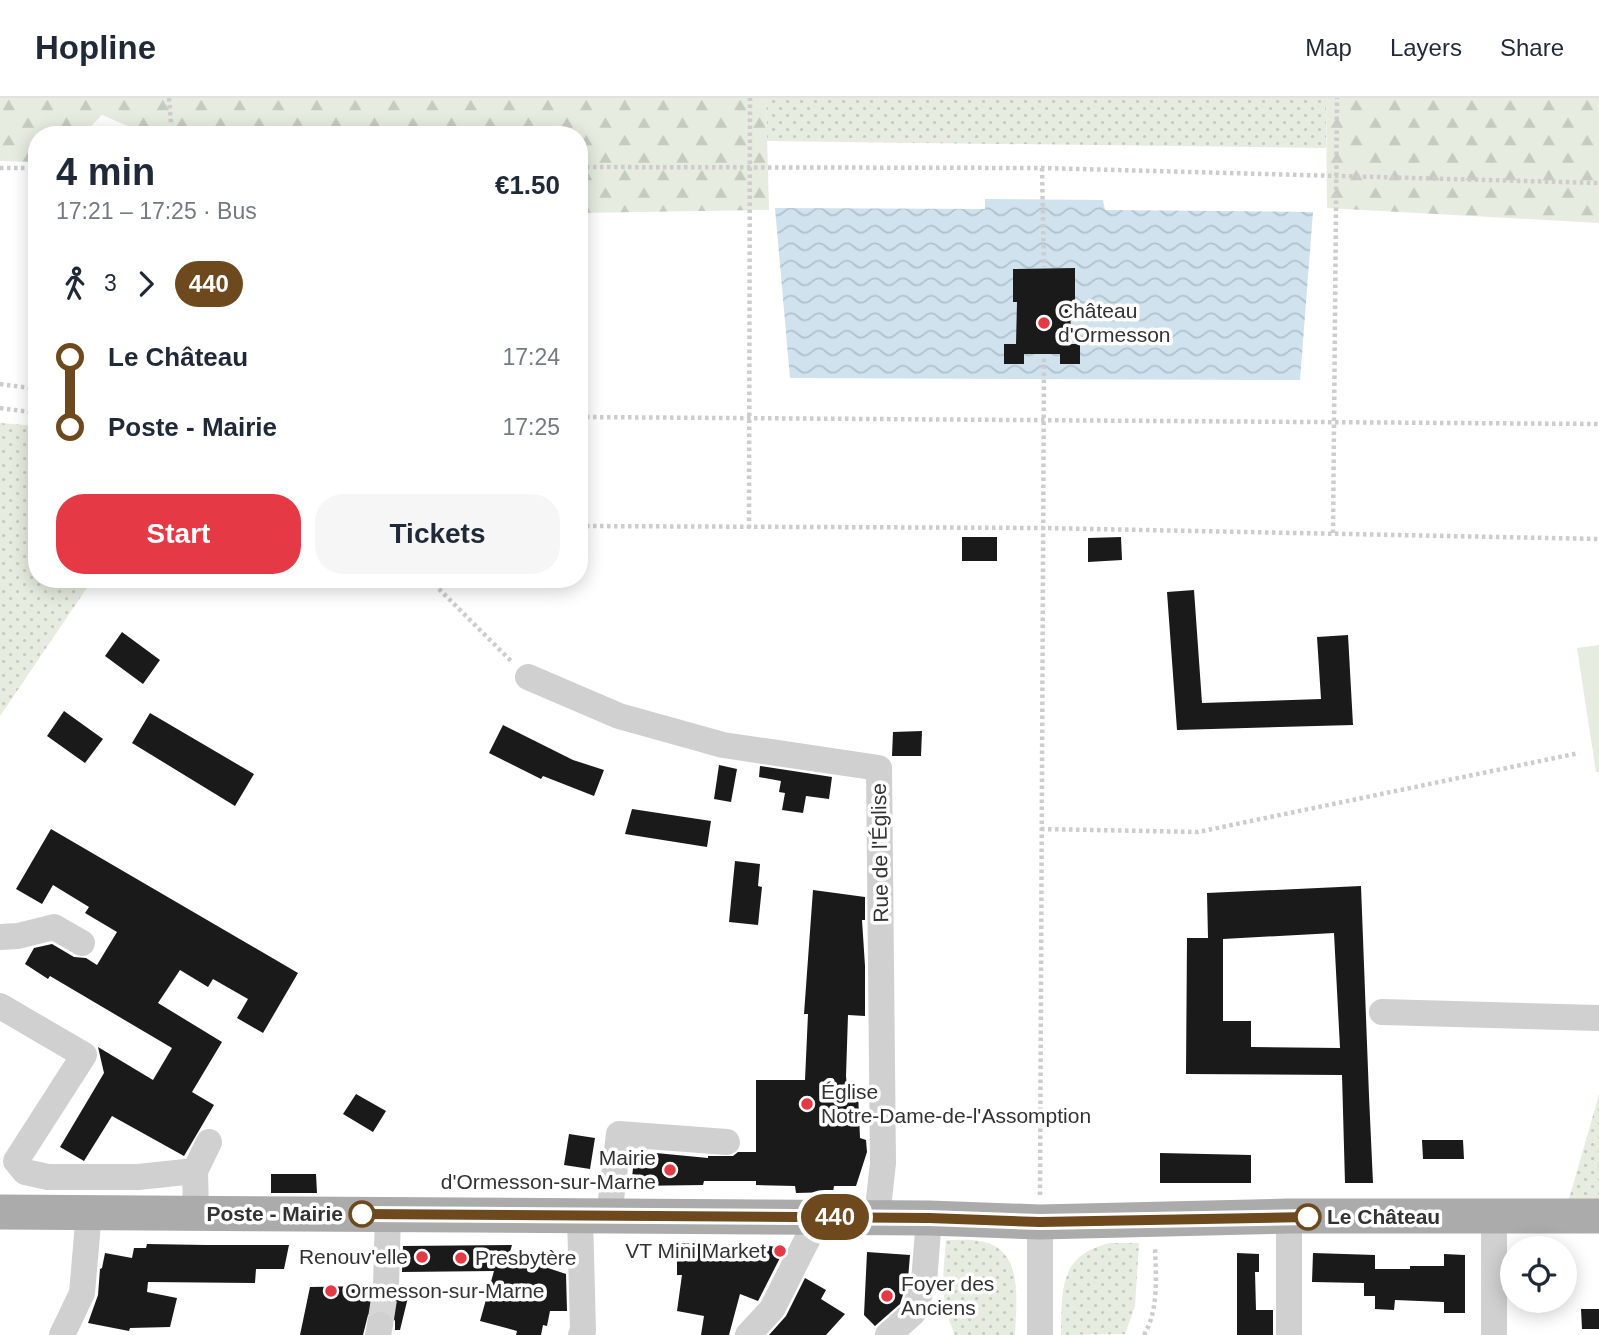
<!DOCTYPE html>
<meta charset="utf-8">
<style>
:root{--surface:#fff;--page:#f6f6f7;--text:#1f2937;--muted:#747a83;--line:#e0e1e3;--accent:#e63946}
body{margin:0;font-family:Arial,sans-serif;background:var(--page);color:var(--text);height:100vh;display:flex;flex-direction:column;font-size:26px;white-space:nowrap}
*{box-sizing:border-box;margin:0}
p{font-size:23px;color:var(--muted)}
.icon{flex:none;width:38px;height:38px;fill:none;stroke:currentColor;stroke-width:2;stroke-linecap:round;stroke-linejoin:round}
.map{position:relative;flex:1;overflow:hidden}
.sheet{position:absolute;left:28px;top:28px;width:560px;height:462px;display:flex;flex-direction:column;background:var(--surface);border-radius:28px;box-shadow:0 4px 18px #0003}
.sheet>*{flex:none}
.badge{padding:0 14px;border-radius:23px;font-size:24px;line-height:46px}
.tools{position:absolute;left:1500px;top:1138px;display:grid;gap:14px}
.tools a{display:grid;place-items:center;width:77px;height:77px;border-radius:50%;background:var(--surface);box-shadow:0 4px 18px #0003;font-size:35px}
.map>.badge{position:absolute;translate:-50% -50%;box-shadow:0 0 0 4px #fff}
.legs{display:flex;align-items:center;gap:10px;height:77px;padding:0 28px;font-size:23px}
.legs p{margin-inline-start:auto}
.overview{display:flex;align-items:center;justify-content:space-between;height:119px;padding:0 28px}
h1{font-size:38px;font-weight:600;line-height:52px}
.button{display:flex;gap:14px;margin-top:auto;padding:14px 28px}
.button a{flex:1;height:80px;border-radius:28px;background:var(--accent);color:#fff;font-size:28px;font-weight:600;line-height:80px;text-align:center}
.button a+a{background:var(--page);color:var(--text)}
ul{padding:0 28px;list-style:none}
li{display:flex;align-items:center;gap:24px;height:70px;font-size:26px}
li i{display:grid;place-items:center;width:10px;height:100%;margin:0 9px;background:currentColor}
li i::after{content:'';width:18px;height:18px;margin:-9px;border:5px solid;border-radius:50%;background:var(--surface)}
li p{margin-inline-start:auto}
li:first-child i{background:linear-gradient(#0000 50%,currentColor 0)}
li:last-child i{background:linear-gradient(currentColor 50%,#0000 0)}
header{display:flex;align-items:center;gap:42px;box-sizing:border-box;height:98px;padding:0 35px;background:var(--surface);border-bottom:2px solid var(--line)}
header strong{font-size:33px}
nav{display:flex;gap:38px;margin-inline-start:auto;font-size:24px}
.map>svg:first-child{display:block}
</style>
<header>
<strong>Hopline</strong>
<nav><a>Map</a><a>Layers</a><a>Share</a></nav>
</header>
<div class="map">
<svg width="1599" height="1237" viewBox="0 0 1599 1237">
<defs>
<pattern id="grass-dots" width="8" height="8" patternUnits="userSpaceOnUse" patternTransform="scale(1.75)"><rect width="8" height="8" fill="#e6ecdf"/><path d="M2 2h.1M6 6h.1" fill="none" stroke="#c6cbc0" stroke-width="1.8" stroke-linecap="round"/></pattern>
<pattern id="forest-firs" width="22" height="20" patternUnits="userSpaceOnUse" patternTransform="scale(1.75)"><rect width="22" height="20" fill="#e6ecdf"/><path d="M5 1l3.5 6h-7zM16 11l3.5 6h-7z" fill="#c6cbc0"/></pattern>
<pattern id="water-waves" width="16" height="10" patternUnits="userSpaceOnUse" patternTransform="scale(1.75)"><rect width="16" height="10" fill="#cfe2ee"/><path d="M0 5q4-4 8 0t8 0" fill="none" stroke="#b2c2cd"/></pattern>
</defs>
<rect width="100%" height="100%" fill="#fff"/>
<path fill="url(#grass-dots)" d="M766 0H1326V50L767 43Z
M0 325 37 328V481H93L0 618Z
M1599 997V1118H1564Z
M946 1142C957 1142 969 1141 980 1143 1025 1151 1016 1203 1015 1237H955C939 1201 943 1180 946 1142Z
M1110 1145H1139L1135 1208 1125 1236 1061 1237C1062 1193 1058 1157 1110 1145Z"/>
<path fill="url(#forest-firs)" d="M0 0H766L769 112 579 115V37H149L102 17 82 37H37V64L0 63Z
M1326 0H1599V125L1327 110Z"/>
<path fill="#e6ecdf" d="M1599 547V674H1596L1577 550Z"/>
<path fill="url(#water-waves)" d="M985 101 1103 102 1105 112 1313 114 1300 282 790 280 775 110 985 111Z"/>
<path fill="#1a1a1a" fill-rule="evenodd" d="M1075 170V205H1071L1070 246H1080V266H1060V256H1024V266H1004V246H1016L1017 204H1013V171Z
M962 439H997V463H962Z
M1121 439 1122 462 1088 464V440Z
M1194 492 1202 605 1321 601 1317 539 1348 537 1353 627 1177 632 1167 494Z
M122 534 160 562 143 586 105 558Z
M64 613 103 641 85 665 47 638Z
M150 615 254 676 235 708 132 645Z
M503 627 573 662 604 672 594 698 543 678 541 681 489 655Z
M922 633 921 658H892L893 634Z
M719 667 737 671 731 704 714 701Z
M760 668 832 679 829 701 806 698 803 715 782 712 785 695 779 694 781 683 759 679Z
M632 711 711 723 707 749 625 736Z
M51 731 298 875 263 935 237 920 248 901 213 881 208 889 180 872 158 905 222 944 192 994 214 1007 184 1058 112 1018 84 1063 60 1049 104 975 98 949 153 982 172 950 50 878 48 881 25 866 34 850 52 846 74 859 86 860 97 867 117 834 85 815 89 809 53 787 42 806 16 791Z
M735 763 760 766 758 788 762 789 758 827 729 824Z
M1361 788 1369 998 1373 1085H1345L1342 977 1186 976 1187 840H1208L1207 795ZM1334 835 1340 950 1251 949V923H1223V841Z
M813 792 865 799V822H862L865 868V918L848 917 846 978 847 990H856V995H858L860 1040 866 1042 867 1054 856 1088H834L833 1094 796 1095 795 1088 756 1087V1083H704L703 1087 631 1088 635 1053 708 1060V1058H733L738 1054H756V982H805L808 916H804Z
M356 996 386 1013 373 1034 343 1016Z
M569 1036 595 1040 590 1071 564 1067Z
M1422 1042H1463L1464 1061H1423Z
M1160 1055 1251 1057V1085H1160Z
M271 1076H316L317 1095H271Z
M677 1145 769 1148 785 1150 758 1203 740 1196 729 1237H701L704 1218 677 1213 682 1177H677Z
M147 1146 206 1147H289L284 1171H256L255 1185 148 1184 147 1194 177 1200 170 1229 130 1230 129 1233 88 1225 98 1197 100 1171 102 1170 105 1155 132 1160 134 1150H146Z
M512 1147 509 1157 566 1176 567 1213H550L547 1228 543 1227 541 1237H516L517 1233 480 1223 494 1173 402 1174 403 1148Z
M867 1154 910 1157 908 1181 900 1206 875 1228 864 1217Z
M1237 1155 1259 1156V1174H1255L1256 1212H1273V1237H1237Z
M1313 1155 1375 1157V1171H1410V1168H1444V1156L1465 1157V1215H1444V1204L1395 1202 1394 1212 1375 1211V1198H1364V1185L1312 1184Z
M805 1180 826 1192 821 1201 845 1216 826 1237H769L786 1218Z
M411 1187 400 1232H395V1223L391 1216 382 1212H374L368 1217 363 1237H300L310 1189 370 1188 373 1196 377 1201 386 1204 393 1202 399 1197 402 1188Z
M1581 1211H1599V1231H1582Z"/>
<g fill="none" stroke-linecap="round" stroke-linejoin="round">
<path stroke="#d6d6d6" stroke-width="26" stroke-dasharray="26 13" stroke-linecap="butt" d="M380 1227 386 1188"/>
<path stroke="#cdcdcd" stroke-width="4.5" stroke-dasharray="3.5 3.5" stroke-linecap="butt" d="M169 0 172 37
M579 69 1042 70 1599 85
M0 70H37
M1042 70 1044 169
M0 286 37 291
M0 310 37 315
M579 319 1599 326
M579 428 1043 430 1599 441
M749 430 750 0
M1333 435 1337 0
M429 481 512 564
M1041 731 1198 734 1579 655
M1040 1097 1044 258
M1144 1237C1159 1211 1156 1179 1155 1149"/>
<path stroke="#d0d0d0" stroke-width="26" d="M528 579 619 618 723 647 879 670 883 1065 877 1119
M0 839 18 838 54 829 82 845
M0 908 84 957 16 1063 25 1074 48 1079H138L195 1073
M1382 914 1599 920
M196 1115 195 1073 209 1044
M580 1118 583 1233 581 1237
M609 1118 619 1036 727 1044
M386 1188 388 1116
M62 1237 82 1195 89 1114
M378 1237 380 1227
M748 1237 772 1211 808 1140 814 1119
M888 1237 913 1215 924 1184 929 1120
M1040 1237V1124
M1289 1237V1118
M1494 1237V1117"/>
<path stroke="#ababab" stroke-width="35" d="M0 1114 929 1120 1040 1124 1289 1118H1599"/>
</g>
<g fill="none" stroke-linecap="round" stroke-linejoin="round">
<g stroke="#fff" stroke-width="16">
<path id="line-1" d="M362 1116 929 1120 1040 1124 1308 1119"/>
</g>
<use href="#line-1" stroke="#6e491e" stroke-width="10"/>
</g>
<g fill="#e63946" stroke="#fff" stroke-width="2.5">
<circle cx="1044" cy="225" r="7"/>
<circle cx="807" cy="1006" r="7"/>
<circle cx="670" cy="1072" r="7"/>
<circle cx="780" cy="1153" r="7"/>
<circle cx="422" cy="1159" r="7"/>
<circle cx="461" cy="1160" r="7"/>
<circle cx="331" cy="1193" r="7"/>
<circle cx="887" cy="1198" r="7"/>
</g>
<g fill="#fff" stroke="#6e491e" stroke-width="3.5">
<circle cx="362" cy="1116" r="12"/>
<circle cx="1308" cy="1119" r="12"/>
</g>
<g text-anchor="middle" stroke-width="7" stroke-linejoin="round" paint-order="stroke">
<g font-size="21" fill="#333" stroke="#fff" text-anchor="start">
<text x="1058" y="220">Château<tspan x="1058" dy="24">d'Ormesson</tspan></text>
<text x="821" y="1001">Église<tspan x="821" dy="24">Notre-Dame-de-l'Assomption</tspan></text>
<text x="656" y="1067" text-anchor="end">Mairie<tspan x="656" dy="24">d'Ormesson-sur-Marne</tspan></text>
<text x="766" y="1160" text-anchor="end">VT Mini Market</text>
<text x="408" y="1166" text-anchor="end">Renouv'elle</text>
<text x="475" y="1167">Presbytère</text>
<text x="901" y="1193">Foyer des<tspan x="901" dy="24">Anciens</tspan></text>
<text x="345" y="1200">Ormesson-sur-Marne</text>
</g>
<g font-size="21" fill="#333" stroke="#fff">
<text transform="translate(880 755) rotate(-91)" y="7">Rue de l'Église</text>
</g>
<g font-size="21" font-weight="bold" fill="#333" stroke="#fff" text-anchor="end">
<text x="343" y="1123">Poste - Mairie</text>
<text x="1327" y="1126" text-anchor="start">Le Château</text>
</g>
</g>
</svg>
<div class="tools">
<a><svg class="icon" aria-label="locate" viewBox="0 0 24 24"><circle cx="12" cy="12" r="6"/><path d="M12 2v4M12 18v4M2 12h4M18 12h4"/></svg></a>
</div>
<b class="badge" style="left:835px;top:1119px;background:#6e491e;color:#fff">440</b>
<section class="sheet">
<div class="overview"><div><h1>4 min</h1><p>17:21 – 17:25 · Bus</p></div><b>€1.50</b></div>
<div class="legs"><svg class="icon" aria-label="walk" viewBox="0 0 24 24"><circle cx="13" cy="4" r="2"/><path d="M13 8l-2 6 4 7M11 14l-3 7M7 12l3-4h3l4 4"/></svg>3<svg class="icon" aria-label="forward" viewBox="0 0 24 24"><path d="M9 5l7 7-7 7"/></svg><b class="badge" style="background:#6e491e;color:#fff">440</b></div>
<ul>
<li><i style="color:#6e491e"></i><b>Le Château</b><p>17:24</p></li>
<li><i style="color:#6e491e"></i><b>Poste - Mairie</b><p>17:25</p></li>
</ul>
<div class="button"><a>Start</a><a>Tickets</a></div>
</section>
</div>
